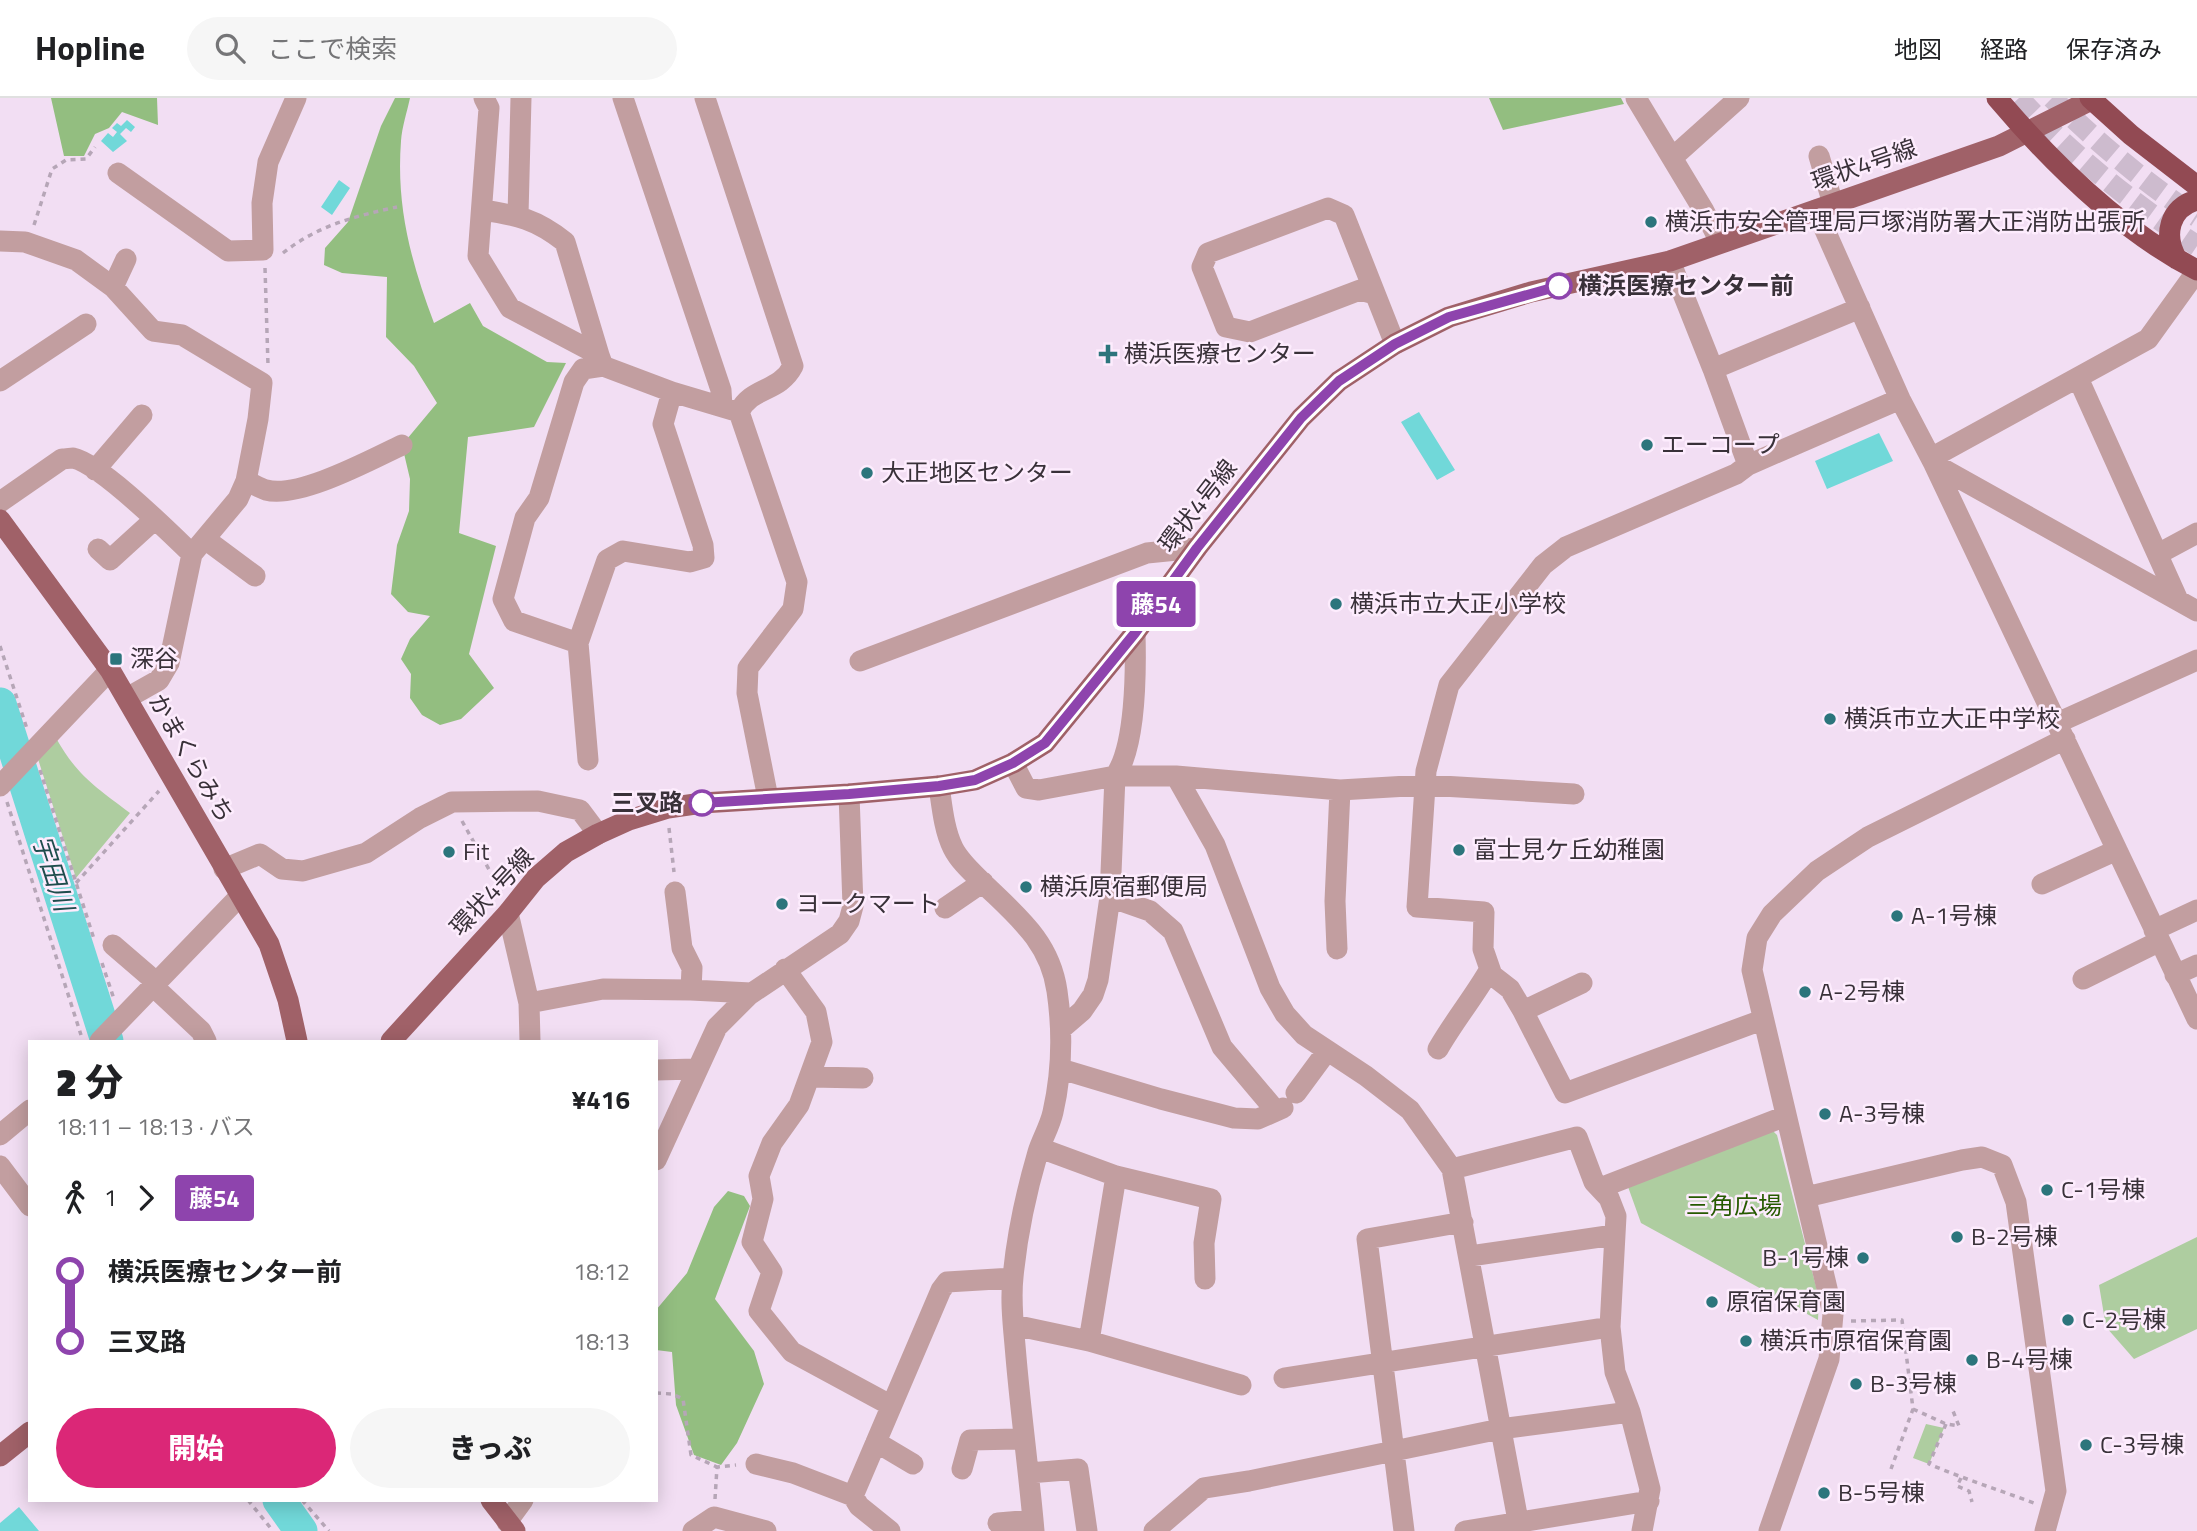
<!DOCTYPE html>
<html lang="ja">
<meta charset="utf-8">
<style>
:root{--surface:#fff;--page:#f6f6f6;--text:#202124;--muted:#757577;--line:#e0e0e0;--accent:#db2777}
body{margin:0;font-family:"Titillium Web","Noto Sans JP",sans-serif;background:var(--page);color:var(--text);height:100vh;display:flex;flex-direction:column;font-size:26px;white-space:nowrap}
*{box-sizing:border-box;margin:0}
p{font-size:23px;color:var(--muted)}
.icon{flex:none;width:38px;height:38px;fill:none;stroke:currentColor;stroke-width:2;stroke-linecap:round;stroke-linejoin:round}
.map{position:relative;flex:1;overflow:hidden}
.panel{position:absolute;left:28px;top:942px;width:630px;height:462px;display:flex;flex-direction:column;background:var(--surface);border-radius:0px;box-shadow:0 4px 18px #0003}
.panel>*{flex:none}
.badge{padding:0 14px;border-radius:5px;font-size:24px;line-height:46px}
.map>.badge{position:absolute;translate:-50% -50%;box-shadow:0 0 0 4px #fff}
.legs{display:flex;align-items:center;gap:10px;height:77px;padding:0 28px;font-size:23px}
.legs p{margin-inline-start:auto}
.summary{display:flex;align-items:center;justify-content:space-between;height:119px;padding:0 28px}
h1{font-size:38px;font-weight:800;line-height:52px}
.primary-button{display:flex;gap:14px;margin-top:auto;padding:14px 28px}
.primary-button a{flex:1;height:80px;border-radius:42px;background:var(--accent);color:#fff;font-size:28px;font-weight:800;line-height:80px;text-align:center}
.primary-button a+a{background:var(--page);color:var(--text)}
ul{padding:0 28px;list-style:none}
li{display:flex;align-items:center;gap:24px;height:70px;font-size:26px}
li i{display:grid;place-items:center;width:10px;height:100%;margin:0 9px;background:currentColor}
li i::after{content:'';width:18px;height:18px;margin:-9px;border:5px solid;border-radius:50%;background:var(--surface)}
li p{margin-inline-start:auto}
li:first-child i{background:linear-gradient(#0000 50%,currentColor 0)}
li:last-child i{background:linear-gradient(currentColor 50%,#0000 0)}
header{display:flex;align-items:center;gap:42px;box-sizing:border-box;height:98px;padding:0 35px;background:var(--surface);border-bottom:2px solid var(--line)}
header strong{font-size:33px}
nav{display:flex;gap:38px;margin-inline-start:auto;font-size:24px}
.search{width:490px;height:63px;background:var(--page);display:flex;align-items:center;gap:18px;box-sizing:border-box;padding:0 24px;border-radius:38px;color:var(--muted);font-size:26px}
.map>svg:first-child{display:block}
</style>
<header>
<strong>Hopline</strong>
<div class="search"><svg class="icon" aria-label="search" viewBox="0 0 24 24"><circle cx="10" cy="10" r="6"/><path d="M15 15l6 6"/></svg>ここで検索</div>
<nav><a>地図</a><a>経路</a><a>保存済み</a></nav>
</header>
<div class="map">
<svg width="2197" height="1433" viewBox="0 0 2197 1433">
<rect width="100%" height="100%" fill="#f2def3"/>
<path fill="#aecda0" d="M56 640C78 679 96 689 130 715L76 780 38 661Z
M1772 1032 1777 1037 1819 1200 1818 1222 1641 1125 1627 1086Z
M2197 1139V1231L2134 1261 2106 1229 2099 1187Z
M1926 1326 1944 1330 1929 1366 1913 1360Z"/>
<path fill="#93be80" d="M51 0H157L158 27 122 14 109 30 95 36 84 58H64Z
M395 0H410C407 14 402 29 401 43 396 109 411 164 434 225L470 205 483 228 547 264 566 265 534 329 468 339 459 435 496 448 469 556 494 590 461 621 440 627 422 617 410 600 411 576 401 561 410 541 430 518 408 514 391 496 397 447 409 413 410 381 402 347 437 305 414 268 386 239 387 179 342 175 324 167 325 150 348 124 381 28Z
M1489 0H1621L1624 6 1503 32Z
M728 1093 744 1098 750 1108 715 1201 754 1253 764 1286 737 1345 721 1367 694 1357 676 1307 672 1254 656 1252V1212L687 1175 714 1109Z"/>
<path fill="#71d8d9" d="M127 22 135 29 131 34 126 30 120 36 127 43 113 54 101 43 108 35 113 39 117 34 112 30 117 25 121 28Z
M339 82 350 90 332 117 321 109Z
M1419 314 1455 372 1437 382 1401 324Z
M1879 335 1893 363 1827 391 1815 363Z
M19 1409 39 1433H0V1425Z"/>
<g fill="none" stroke-linecap="round" stroke-linejoin="round">
<path stroke="#71d8d9" stroke-width="33" d="M0 606 107 943
M279 1402 301 1433"/>
<path stroke="#cdbbce" stroke-width="21" stroke-dasharray="21 10" stroke-linecap="butt" d="M2019 0C2071 57 2133 105 2197 148
M2052 0C2097 44 2145 85 2197 119"/>
<path stroke="#b6a6b7" stroke-width="3.5" stroke-dasharray="5 5" stroke-linecap="butt" d="M34 127 52 71 66 62 86 61 95 49
M283 155C317 128 355 118 397 109
M265 170 268 267
M0 548 27 631
M40 672 94 841
M7 704 81 937
M462 723 501 793
M669 730 674 774
M76 785 159 693
M102 865 114 901
M1851 1223 1902 1222 1913 1311 1891 1371
M656 1295 672 1296 683 1301 691 1357 717 1369
M1913 1311 1946 1326 1959 1328 1953 1313
M1946 1326 1929 1366C1964 1381 1999 1392 2034 1405
M1961 1380 1957 1388 1969 1393 1972 1404
M715 1401 717 1369 736 1367
M248 1402 273 1433
M302 1402 329 1433"/>
<path stroke="#c29ea0" stroke-width="21" d="M484 0 489 10 478 158 510 210 599 257 603 268 672 294 739 314
M623 0 721 292 722 309
M705 0 793 268C779 295 752 288 739 314L797 484 793 511 748 570 747 595 768 700
M1636 0 1704 113 1720 144
M1819 58 1833 106
M1672 60 1739 0
M118 75 228 153 263 152 262 105 268 64 296 0
M482 112C517 117 536 121 565 144L599 257
M1816 112 1900 301 1934 366 2197 921
M518 117 521 0
M0 143 25 144 76 162 113 189 153 233 182 237 262 285 258 321 246 383 238 401 192 456 169 565 159 582 127 600
M1670 163 1713 271 1748 367
M113 189 126 161
M1375 196 1360 192 1250 234 1226 229 1202 169 1208 155 1328 110 1344 117 1395 246
M603 268 583 271 574 284 539 400 525 420 503 501 514 523 578 545 607 462 623 453 690 464 704 460 703 447 663 326 672 294
M1713 271 1860 210
M2078 280 2178 502
M0 283 86 226
M1931 360 2148 241 2197 173
M1934 366 2197 513
M95 372 142 317
M246 383C253 386 260 390 266 392 299 401 372 361 402 347
M0 404 62 361C64 361 72 360 73 360 101 366 169 434 192 456
M205 441 255 478
M98 451 110 462 155 421
M2158 456 2197 435
M1135 535C1136 572 1136 649 1115 678H1176L1340 692 1425 687 1574 696
M578 545 588 662
M860 563 1147 455 1197 450
M2057 625 2197 562
M1013 665 1026 690 1039 692 1115 678 1110 799 1098 882 1093 897 1082 913 1061 931
M1176 678 1215 747 1270 890 1285 916 1304 937 1366 978 1410 1012 1452 1071 1520 1433
M0 688 110 572
M939 688C942 708 944 732 953 750 960 764 973 775 984 786 1018 819 1050 844 1057 893 1063 934 1062 974 1053 1014 1050 1028 1042 1041 1038 1054 1026 1095 1017 1137 1013 1179 1010 1205 1014 1233 1016 1259 1021 1317 1029 1375 1034 1433
M224 771 260 756 282 771 303 773 366 755 420 720 452 704 538 703 580 712 598 736
M2042 786 2117 752
M675 794 682 850 692 870 691 892 751 895
M1110 799 1150 813 1173 833 1222 949 1276 1013
M945 810 983 784
M508 815 529 905 530 943
M2154 832 2197 812
M113 847 156 884
M1337 851 1335 803 1340 692
M785 871 816 914 822 944 799 1007 772 1045 759 1078 763 1101 752 1144 772 1174 759 1213 792 1254 890 1307
M2175 877 2197 867
M2083 881 2160 843
M153 888 201 933 206 943
M529 905 603 891 691 892
M1523 913 1582 885
M1762 922 1565 995 1523 913 1510 891 1492 877 1483 851 1484 814 1417 809 1426 673 1449 587 1543 467 1566 449 1736 376 1748 367 1900 301
M100 943 240 798
M1438 951C1454 923 1474 899 1490 871
M1061 971 1161 1001 1234 1020 1258 1021 1283 1010
M656 972 696 971
M810 979 863 980
M1296 995 1327 953
M0 1037 30 1012
M1040 1050 1116 1078 1211 1101 1204 1145 1205 1181
M656 1062 717 929 749 897 840 836 849 823 853 808 849 696
M0 1068 30 1108
M1452 1071 1577 1039 1594 1084 1609 1100 1616 1118 1610 1229 1615 1274 1630 1314 1650 1391 1642 1433
M1600 1090 1786 1018
M1806 1099 1962 1062 1982 1059 2002 1067 2016 1104 2056 1393 2045 1433
M1470 1158 1614 1137
M1014 1227 1089 1243 1241 1287
M1089 1243 1116 1078
M1284 1280 1610 1229
M876 1344 913 1366
M756 1366 793 1375 853 1398
M962 1371 970 1342 1023 1341
M1029 1375 1078 1371 1087 1433
M507 1424 523 1402
M998 1425 1033 1422
M693 1433 714 1419 766 1433
M890 1433 859 1408 853 1398 941 1192 947 1184 1013 1180
M1154 1433 1204 1390 1249 1383 1500 1331 1630 1314
M1404 1433 1367 1141 1463 1124
M1465 1433 1649 1403
M1769 1433 1829 1261 1833 1216 1752 872 1757 840 1772 816 1817 773 1868 739 2065 641"/>
<path stroke="#a06168" stroke-width="21" d="M0 422 110 572 269 846 288 902 297 943
M391 943 508 815 536 780 566 754 598 736 629 722 668 710 702 705 849 696 939 688 975 682 1013 665 1045 645 1135 535 1197 450 1301 320 1339 283 1395 246 1449 219 1531 194 1670 163 1833 106 1999 48 2095 0
M0 1358 30 1334
M491 1402 515 1433"/>
<path stroke="#924a53" stroke-width="21" d="M1997 0C2052 65 2121 133 2197 172
M2090 0 2131 37 2197 88
M2177 161C2163 138 2169 109 2197 102"/>
</g>
<g fill="none" stroke-linecap="round" stroke-linejoin="round">
<g stroke="#fff" stroke-width="16">
<path id="line-1" d="M702 705 849 696 939 688 975 682 1013 665 1045 645 1135 535 1197 450 1301 320 1339 283 1395 246 1449 219 1559 188"/>
</g>
<use href="#line-1" stroke="#8e44ad" stroke-width="10"/>
</g>
<g fill="#2c757c" stroke="#fdecfd" stroke-width="2.5">
<circle cx="1651" cy="124" r="7"/>
<path d="M1104.5 245.5h7v7h7v7h-7v7h-7v-7h-7v-7h7z"/>
<circle cx="1647" cy="347" r="7"/>
<circle cx="867" cy="375" r="7"/>
<circle cx="1336" cy="506" r="7"/>
<rect x="109" y="554" width="14" height="14" rx="3.5"/>
<circle cx="1830" cy="621" r="7"/>
<circle cx="1459" cy="752" r="7"/>
<circle cx="449" cy="754" r="7"/>
<circle cx="1026" cy="789" r="7"/>
<circle cx="782" cy="806" r="7"/>
<circle cx="1897" cy="818" r="7"/>
<circle cx="1805" cy="894" r="7"/>
<circle cx="1825" cy="1016" r="7"/>
<circle cx="2047" cy="1092" r="7"/>
<circle cx="1957" cy="1139" r="7"/>
<circle cx="1863" cy="1160" r="7"/>
<circle cx="1712" cy="1204" r="7"/>
<circle cx="2068" cy="1222" r="7"/>
<circle cx="1746" cy="1243" r="7"/>
<circle cx="1972" cy="1262" r="7"/>
<circle cx="1856" cy="1286" r="7"/>
<circle cx="2086" cy="1347" r="7"/>
<circle cx="1824" cy="1395" r="7"/>
</g>
<g fill="#fff" stroke="#8e44ad" stroke-width="3.5">
<circle cx="1559" cy="188" r="12"/>
<circle cx="702" cy="705" r="12"/>
</g>
<g text-anchor="middle" stroke-width="5" stroke-linejoin="round" paint-order="stroke">
<g font-size="24" fill="#393139" stroke="#fdecfd">
<text transform="translate(1864 67) rotate(-19)" y="8">環状4号線</text>
<text transform="translate(1198 408) rotate(-52)" y="8">環状4号線</text>
<text transform="translate(191 660) rotate(60)" y="8">かまくらみち</text>
<text transform="translate(492 794) rotate(-47)" y="8">環状4号線</text>
</g>
<g font-size="24" fill="#393139" stroke="#fdecfd" text-anchor="start">
<text x="1665" y="132">横浜市安全管理局戸塚消防署大正消防出張所</text>
<text x="1124" y="264">横浜医療センター</text>
<text x="1661" y="355">エーコープ</text>
<text x="881" y="383">大正地区センター</text>
<text x="1350" y="514">横浜市立大正小学校</text>
<text x="130" y="569">深谷</text>
<text x="1844" y="629">横浜市立大正中学校</text>
<text x="1473" y="760">富士見ケ丘幼稚園</text>
<text x="463" y="762">Fit</text>
<text x="1040" y="797">横浜原宿郵便局</text>
<text x="796" y="814">ヨークマート</text>
<text x="1911" y="826">A-1号棟</text>
<text x="1819" y="902">A-2号棟</text>
<text x="1839" y="1024">A-3号棟</text>
<text x="2061" y="1100">C-1号棟</text>
<text x="1971" y="1147">B-2号棟</text>
<text x="1849" y="1168" text-anchor="end">B-1号棟</text>
<text x="1726" y="1212">原宿保育園</text>
<text x="2082" y="1230">C-2号棟</text>
<text x="1760" y="1251">横浜市原宿保育園</text>
<text x="1986" y="1270">B-4号棟</text>
<text x="1870" y="1294">B-3号棟</text>
<text x="2100" y="1355">C-3号棟</text>
<text x="1838" y="1403">B-5号棟</text>
</g>
<g font-size="24" font-weight="bold" fill="#393139" stroke="#fdecfd" text-anchor="start">
<text x="1578" y="196">横浜医療センター前</text>
<text x="683" y="713" text-anchor="end">三叉路</text>
</g>
<g font-size="24" fill="#265a00" stroke="#fdecfd">
<text x="1734" y="1116">三角広場</text>
</g>
<g font-size="26" font-style="italic" fill="#1e4d4d" stroke="#fdecfd">
<text transform="translate(53 775) rotate(72)" y="9">宇田川</text>
</g>
</g>
</svg>
<b class="badge" style="left:1156px;top:506px;background:#8e44ad;color:#fff">藤54</b>
<section class="panel">
<div class="summary"><div><h1>2 分</h1><p>18:11 – 18:13 · バス</p></div><b>¥416</b></div>
<div class="legs"><svg class="icon" aria-label="walk" viewBox="0 0 24 24"><circle cx="13" cy="4" r="2"/><path d="M13 8l-2 6 4 7M11 14l-3 7M7 12l3-4h3l4 4"/></svg>1<svg class="icon" aria-label="forward" viewBox="0 0 24 24"><path d="M9 5l7 7-7 7"/></svg><b class="badge" style="background:#8e44ad;color:#fff">藤54</b></div>
<ul>
<li><i style="color:#8e44ad"></i><b>横浜医療センター前</b><p>18:12</p></li>
<li><i style="color:#8e44ad"></i><b>三叉路</b><p>18:13</p></li>
</ul>
<div class="primary-button"><a>開始</a><a>きっぷ</a></div>
</section>
</div>
